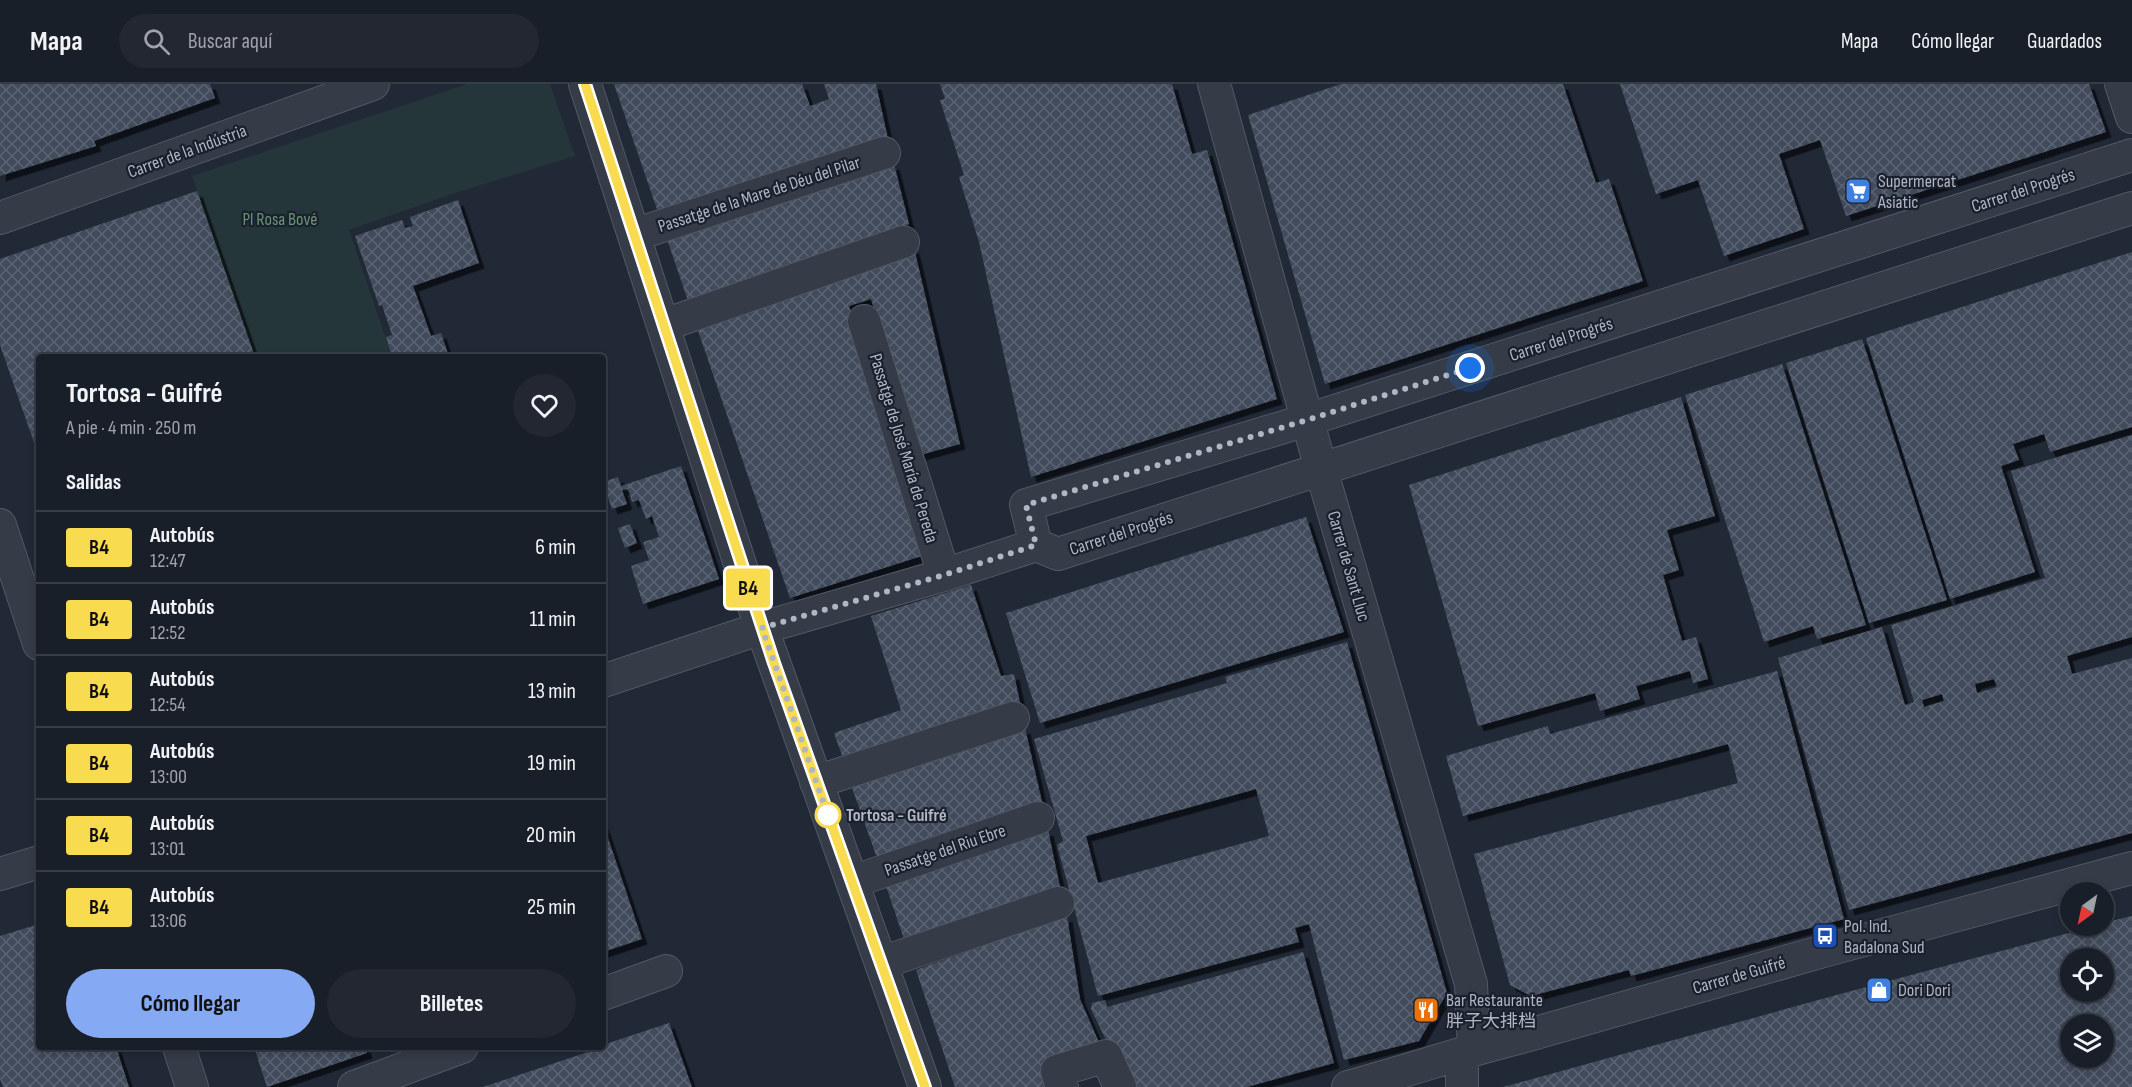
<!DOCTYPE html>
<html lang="es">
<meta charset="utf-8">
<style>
:root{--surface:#191f29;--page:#222731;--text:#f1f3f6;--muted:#9fa2a8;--line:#373d46;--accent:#85a9f3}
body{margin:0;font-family:"Sofia Sans Condensed","Noto Sans SC",sans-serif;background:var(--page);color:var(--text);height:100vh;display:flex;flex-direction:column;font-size:22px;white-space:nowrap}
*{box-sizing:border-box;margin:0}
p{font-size:20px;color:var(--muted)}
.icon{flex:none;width:33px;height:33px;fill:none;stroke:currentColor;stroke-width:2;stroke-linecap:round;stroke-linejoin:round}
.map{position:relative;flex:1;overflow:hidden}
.details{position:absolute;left:36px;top:270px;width:570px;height:696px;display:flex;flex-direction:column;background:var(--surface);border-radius:6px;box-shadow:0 3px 9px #0003,0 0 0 2px var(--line)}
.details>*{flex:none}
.badge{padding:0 12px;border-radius:4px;font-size:21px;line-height:39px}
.needle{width:39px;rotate:213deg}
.controls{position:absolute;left:2060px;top:798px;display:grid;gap:12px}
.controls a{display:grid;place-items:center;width:54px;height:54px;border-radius:50%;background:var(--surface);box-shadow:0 3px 9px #0003,0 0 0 2px var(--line);font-size:30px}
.you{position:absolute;width:30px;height:30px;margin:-15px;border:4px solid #fff;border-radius:50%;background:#1a73e8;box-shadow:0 0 0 9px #1a73e833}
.map>.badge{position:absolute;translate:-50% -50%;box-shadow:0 0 0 3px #fff}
h2{padding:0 30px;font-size:22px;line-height:54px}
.round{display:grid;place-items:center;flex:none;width:63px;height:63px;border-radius:32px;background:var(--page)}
.head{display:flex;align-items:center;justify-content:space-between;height:102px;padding:0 30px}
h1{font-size:28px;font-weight:700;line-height:45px}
.action{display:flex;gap:12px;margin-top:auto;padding:12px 30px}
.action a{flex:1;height:69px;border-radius:36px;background:var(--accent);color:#111;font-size:24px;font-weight:700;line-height:69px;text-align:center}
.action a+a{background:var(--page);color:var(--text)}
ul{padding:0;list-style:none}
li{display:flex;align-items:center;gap:18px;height:72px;padding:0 30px;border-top:2px solid var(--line)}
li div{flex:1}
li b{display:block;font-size:22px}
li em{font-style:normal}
li .badge{min-width:66px;font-weight:700;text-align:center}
header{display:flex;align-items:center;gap:36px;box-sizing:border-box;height:84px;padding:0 30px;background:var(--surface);border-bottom:2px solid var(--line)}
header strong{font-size:28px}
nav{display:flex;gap:33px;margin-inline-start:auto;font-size:21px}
.search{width:420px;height:54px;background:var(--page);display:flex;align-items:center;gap:15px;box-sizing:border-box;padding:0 21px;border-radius:33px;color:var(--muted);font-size:22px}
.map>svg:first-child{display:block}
</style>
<header>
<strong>Mapa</strong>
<div class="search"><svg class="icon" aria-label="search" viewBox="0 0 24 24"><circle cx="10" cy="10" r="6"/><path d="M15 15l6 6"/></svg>Buscar aquí</div>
<nav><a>Mapa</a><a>Cómo llegar</a><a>Guardados</a></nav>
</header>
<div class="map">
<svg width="2132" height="1003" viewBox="0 0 2132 1003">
<defs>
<pattern id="building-cross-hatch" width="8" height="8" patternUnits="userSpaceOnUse" patternTransform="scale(1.5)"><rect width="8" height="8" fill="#424c5c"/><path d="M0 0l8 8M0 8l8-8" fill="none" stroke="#5b6472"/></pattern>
<filter id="shadow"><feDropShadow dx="5.5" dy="5.5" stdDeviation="0" flood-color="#0009"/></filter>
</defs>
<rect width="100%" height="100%" fill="#212937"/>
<path fill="#243639" d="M467 0H550L575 72 455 109 349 146 392 273H255L192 92Z"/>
<path fill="url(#building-cross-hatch)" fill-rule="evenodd" filter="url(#shadow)" d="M0 0H210L215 14 94 57 96 62 0 92Z
M614 0H802L810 22 829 15 824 0H876L888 55 660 134Z
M940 0H1172L1192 70 1207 66 1277 315 1031 393 979 158 959 93 964 91 940 16 945 15Z
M1341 0H1563L1596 99 1609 95 1643 197 1325 300 1248 31Z
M1620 0H2089L2106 48 1846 132 1820 56 1779 70 1804 145 1724 172 1698 96 1656 110Z
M894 80 909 140 688 217 667 155Z
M197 107 255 273H39V373L0 261V175Z
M458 116 479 179 413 202 431 252 441 249 449 273H392L386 253 392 251 382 221 379 222 355 152 402 136 405 144 413 142 410 133Z
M914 164 960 360 920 371 871 215 849 222 928 470 790 514 696 241Z
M2132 168V343L2050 368 2044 350 2013 360 2019 376 2001 382 2035 488 1950 515 1866 254Z
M1862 255 1947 516 1869 539 1786 279Z
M1782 280 1866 541 1817 555 1813 542 1764 558 1685 311Z
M1681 313 1715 432 1667 446 1679 486 1663 491 1682 557 1696 553 1708 595 1693 599 1690 587 1636 602 1640 615 1600 627 1595 609 1478 642 1409 401Z
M2132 351V553L2067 572 2072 590 2132 574V749L1849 826 1778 574 1882 543 1905 621 1914 618 1891 541 2045 494 2011 387ZM1994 595 1997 603 1977 609 1975 600ZM1942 610 1944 617 1924 623 1922 616Z
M681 382 719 495 643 520 631 482 649 476 643 458 659 453 652 432 646 435 639 416 632 418 628 405 622 406 627 420 612 425 603 398 618 393 621 402Z
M1306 433 1344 548 1040 639 1006 529Z
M630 440 637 459 625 464 618 444Z
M971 501 1001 592 1014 590 1020 619 845 680 834 649 901 626 871 532Z
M1347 558 1447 909 1419 957 1344 976 1309 840 1295 844 1299 858 1098 912 1057 761 1063 757 1034 655 1227 599 1225 593ZM1256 705 1269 752 1098 799 1086 752Z
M1777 587 1844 835 1631 892 1629 886 1531 912 1510 901 1474 770 1738 699 1728 660 1463 732 1446 672 1548 642 1550 650Z
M1025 644 1043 722 881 785 851 701Z
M603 739 642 855 603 868Z
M1048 746 1061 808 907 864 886 802Z
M1067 832 1080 915 1104 970 1061 1003H955L916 886Z
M2132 832V1003H1503L1844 909 2095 842H2103V839ZM2070 874H2103V908H2070ZM2070 940H2103V974H2070Z
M39 840V963H116L129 1003H3L0 995V852Z
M1303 868 1334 979 1247 1003H1129L1091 925 1092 919 1105 916 1107 923Z
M669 939 692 1003H483L603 963V961Z
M254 963H365L367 969 267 1003Z"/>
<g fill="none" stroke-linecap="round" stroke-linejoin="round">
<g stroke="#525965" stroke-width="34">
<path id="minor" d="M585 0 749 508 925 1003
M1214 0 1321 385 1471 900 1474 965
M2121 0 2132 33
M0 134 373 0
M634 151 884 69
M864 237 944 491
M664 241 903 158
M0 441 39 560
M1036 461 1026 421 1307 336 2132 71
M603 597 762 544 944 491 1036 461 1058 470 2132 124
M816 698 1013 634
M0 790 39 778
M852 798 1038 734
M881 879 1058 819
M603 910 666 887
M179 963 192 1003
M1462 970V1003
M354 1003 462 963
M1062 1003 1057 987 1106 972 1120 1003
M1348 1003C1405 988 1461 968 1518 954L1827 866 2132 784"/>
</g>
<use href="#minor" stroke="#353b47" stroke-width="32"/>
</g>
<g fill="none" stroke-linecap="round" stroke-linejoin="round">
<g stroke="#fff" stroke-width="14">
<path id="line" d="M585 0 774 579 925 1003"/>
</g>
<use href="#line" stroke="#f9db4f" stroke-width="9"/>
<path stroke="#afb6c4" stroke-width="6" stroke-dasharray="0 10.8" d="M828 731 829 734 762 544 944 491 1036 461 1026 421 1307 336 1470 284"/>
</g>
<defs>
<g id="supermarket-square" transform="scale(1.35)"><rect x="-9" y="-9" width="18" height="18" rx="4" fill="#3f7fe0" stroke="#1a202c"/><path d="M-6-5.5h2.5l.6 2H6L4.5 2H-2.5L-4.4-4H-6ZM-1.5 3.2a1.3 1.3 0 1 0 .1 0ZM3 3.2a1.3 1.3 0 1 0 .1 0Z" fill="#fff"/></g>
<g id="bus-square" transform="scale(1.35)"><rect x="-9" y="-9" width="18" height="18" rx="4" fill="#1a4fb4" stroke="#1a202c"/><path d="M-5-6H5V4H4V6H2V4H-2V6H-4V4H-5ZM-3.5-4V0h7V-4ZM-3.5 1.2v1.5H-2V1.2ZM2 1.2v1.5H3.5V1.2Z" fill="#fff"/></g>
<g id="shop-square" transform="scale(1.35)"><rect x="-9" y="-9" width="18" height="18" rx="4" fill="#3f7fe0" stroke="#1a202c"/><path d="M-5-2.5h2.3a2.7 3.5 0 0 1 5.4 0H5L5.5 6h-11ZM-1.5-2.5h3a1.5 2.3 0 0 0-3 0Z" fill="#fff"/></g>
<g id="restaurant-square" transform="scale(1.35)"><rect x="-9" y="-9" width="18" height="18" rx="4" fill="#e8710a" stroke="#1a202c"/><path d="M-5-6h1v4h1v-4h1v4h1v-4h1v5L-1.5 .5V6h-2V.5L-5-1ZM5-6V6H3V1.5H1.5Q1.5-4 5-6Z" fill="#fff"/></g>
</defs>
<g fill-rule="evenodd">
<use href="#supermarket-square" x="1858" y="107"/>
<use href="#bus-square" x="1825" y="852"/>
<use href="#shop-square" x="1879" y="906"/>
<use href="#restaurant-square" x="1426" y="926"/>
</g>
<circle fill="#fff" stroke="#f9db4f" stroke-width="3" cx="828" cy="731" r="12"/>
<g text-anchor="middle" stroke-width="4.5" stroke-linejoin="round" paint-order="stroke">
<g font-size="18" fill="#afb6c4" stroke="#1a202c">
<text transform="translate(187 67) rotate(-20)" y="6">Carrer de la Indústria</text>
<text transform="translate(2023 106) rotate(-18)" y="6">Carrer del Progrés</text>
<text transform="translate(759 110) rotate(-18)" y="6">Passatge de la Mare de Déu del Pilar</text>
<text transform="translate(1561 255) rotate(-18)" y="6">Carrer del Progrés</text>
<text transform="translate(904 364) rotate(73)" y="6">Passatge de José María de Pereda</text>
<text transform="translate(1121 449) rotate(-18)" y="6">Carrer del Progrés</text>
<text transform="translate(1349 482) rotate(74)" y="6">Carrer de Sant Lluc</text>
<text transform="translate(945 766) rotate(-19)" y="6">Passatge del Riu Ebre</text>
<text transform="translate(1739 891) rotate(-16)" y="6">Carrer de Guifré</text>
</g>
<g font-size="18" fill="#afb6c4" stroke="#1a202c" text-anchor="start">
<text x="1878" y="103">Supermercat<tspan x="1878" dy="21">Asiatic</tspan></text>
<text x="1844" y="848">Pol. Ind.<tspan x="1844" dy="21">Badalona Sud</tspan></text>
<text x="1898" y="912">Dori Dori</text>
<text x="1446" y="922">Bar Restaurante<tspan x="1446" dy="21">胖子大排档</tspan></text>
</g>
<g font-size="18" fill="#689374" stroke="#1a202c">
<text x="280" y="141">Pl Rosa Bové</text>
</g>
<g font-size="18" font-weight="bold" fill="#afb6c4" stroke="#1a202c" text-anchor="start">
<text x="846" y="737">Tortosa - Guifré</text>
</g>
</g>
</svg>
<div class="controls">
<a><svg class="needle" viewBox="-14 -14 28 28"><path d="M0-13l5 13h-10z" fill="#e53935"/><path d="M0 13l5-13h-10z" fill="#9fa2a8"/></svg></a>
<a><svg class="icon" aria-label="locate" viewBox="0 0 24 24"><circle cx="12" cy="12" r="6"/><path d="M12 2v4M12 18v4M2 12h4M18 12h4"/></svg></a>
<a><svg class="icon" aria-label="layers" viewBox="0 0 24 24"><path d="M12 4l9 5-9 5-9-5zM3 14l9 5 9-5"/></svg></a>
</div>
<div class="you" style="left:1470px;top:284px"></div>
<b class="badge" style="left:748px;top:504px;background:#f9db4f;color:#111">B4</b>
<section class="details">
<div class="head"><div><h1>Tortosa - Guifré</h1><p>A pie · 4 min · 250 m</p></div><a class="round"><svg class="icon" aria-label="heart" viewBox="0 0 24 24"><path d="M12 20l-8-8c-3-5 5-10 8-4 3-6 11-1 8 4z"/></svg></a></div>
<h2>Salidas</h2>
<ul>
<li><span class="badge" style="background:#f9db4f;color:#111">B4</span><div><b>Autobús</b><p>12:47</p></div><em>6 min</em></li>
<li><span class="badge" style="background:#f9db4f;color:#111">B4</span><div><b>Autobús</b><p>12:52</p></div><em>11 min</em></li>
<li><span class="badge" style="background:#f9db4f;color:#111">B4</span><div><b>Autobús</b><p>12:54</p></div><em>13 min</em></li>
<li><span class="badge" style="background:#f9db4f;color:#111">B4</span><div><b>Autobús</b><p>13:00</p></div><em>19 min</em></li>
<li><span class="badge" style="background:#f9db4f;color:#111">B4</span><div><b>Autobús</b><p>13:01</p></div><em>20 min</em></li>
<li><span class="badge" style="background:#f9db4f;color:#111">B4</span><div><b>Autobús</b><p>13:06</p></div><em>25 min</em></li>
</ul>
<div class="action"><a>Cómo llegar</a><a>Billetes</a></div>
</section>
</div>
